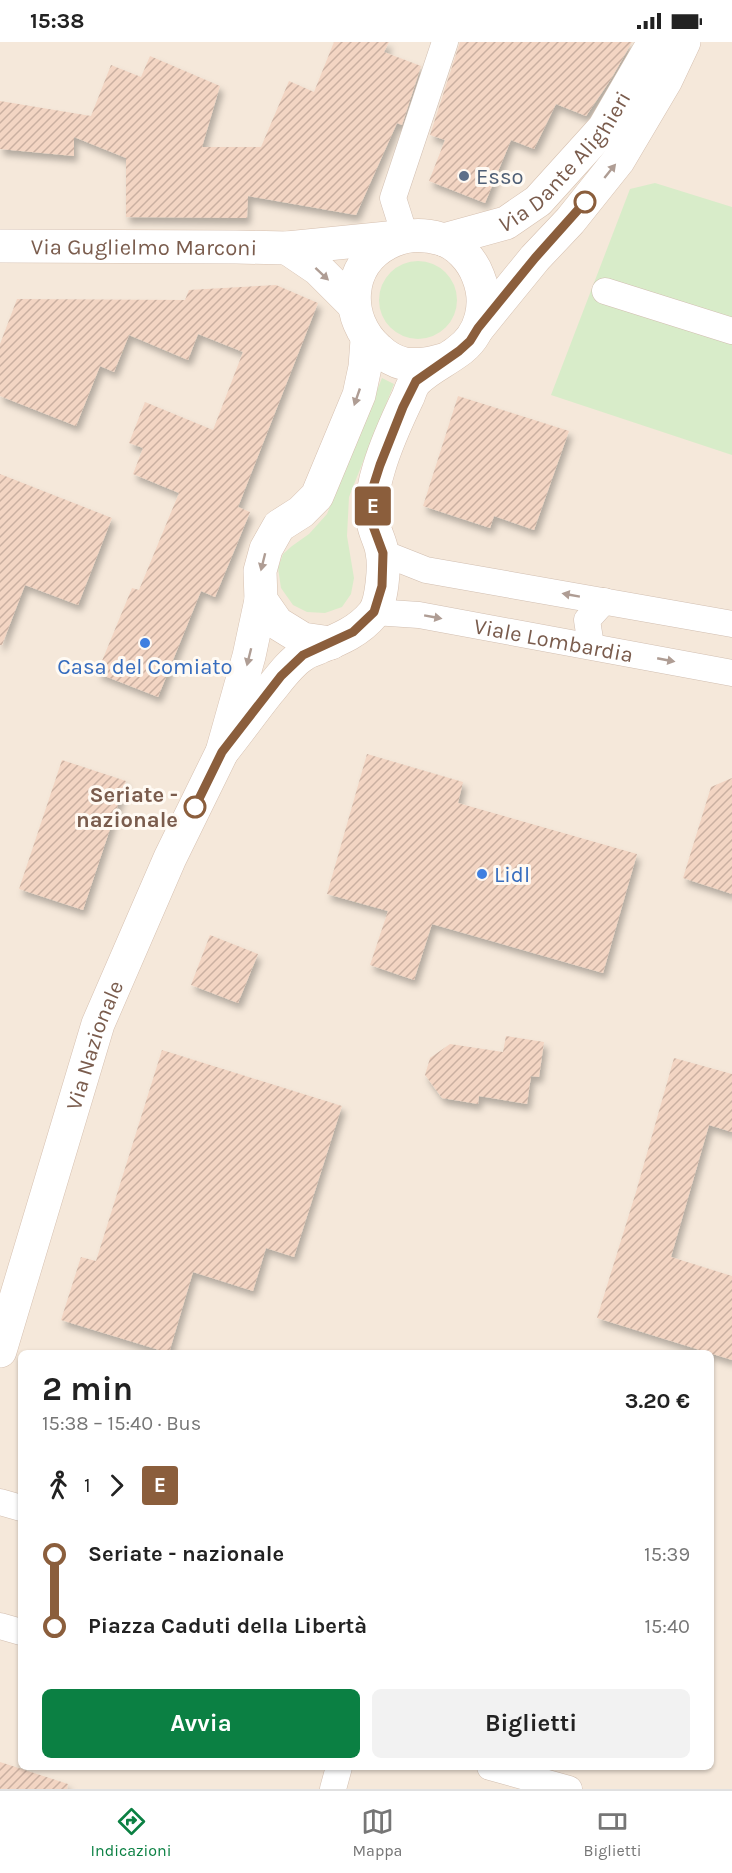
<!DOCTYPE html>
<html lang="it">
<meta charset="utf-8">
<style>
:root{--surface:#fff;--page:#f2f2f2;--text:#222;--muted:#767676;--line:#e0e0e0;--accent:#0b8043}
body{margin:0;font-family:Karla,sans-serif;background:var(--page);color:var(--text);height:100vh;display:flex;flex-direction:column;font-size:22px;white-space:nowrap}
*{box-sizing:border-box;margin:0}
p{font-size:20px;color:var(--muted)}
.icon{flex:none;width:33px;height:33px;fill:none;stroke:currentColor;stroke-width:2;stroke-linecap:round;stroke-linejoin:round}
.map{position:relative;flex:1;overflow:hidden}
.sheet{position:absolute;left:18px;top:1308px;width:696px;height:420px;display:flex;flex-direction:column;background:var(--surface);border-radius:9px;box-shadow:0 2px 4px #0004}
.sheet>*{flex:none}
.badge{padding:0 12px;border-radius:4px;font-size:21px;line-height:39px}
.map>.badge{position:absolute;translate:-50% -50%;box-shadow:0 0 0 3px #fff}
.legs{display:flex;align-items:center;gap:9px;height:66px;padding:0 24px;font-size:20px}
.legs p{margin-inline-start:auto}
.summary{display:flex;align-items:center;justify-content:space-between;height:102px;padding:0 24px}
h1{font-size:33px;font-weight:700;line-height:45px}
.button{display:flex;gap:12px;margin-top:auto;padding:12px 24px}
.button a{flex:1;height:69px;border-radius:9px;background:var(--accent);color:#fff;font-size:24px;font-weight:700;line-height:69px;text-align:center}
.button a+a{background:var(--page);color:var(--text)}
ul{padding:0 24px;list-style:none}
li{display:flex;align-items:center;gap:21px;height:72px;font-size:22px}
li i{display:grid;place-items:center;width:9px;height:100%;margin:0 8px;background:currentColor}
li i::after{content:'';width:15px;height:15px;margin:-8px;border:4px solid;border-radius:50%;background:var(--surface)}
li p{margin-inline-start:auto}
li:first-child i{background:linear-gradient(#0000 50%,currentColor 0)}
li:last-child i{background:linear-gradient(currentColor 50%,#0000 0)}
.status{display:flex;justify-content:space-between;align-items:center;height:42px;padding:0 30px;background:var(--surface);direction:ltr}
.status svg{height:16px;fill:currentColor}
.dock{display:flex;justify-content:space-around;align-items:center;height:84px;border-top:2px solid var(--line);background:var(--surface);font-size:16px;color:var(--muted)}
.dock a{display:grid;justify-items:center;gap:3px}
.dock .current{color:var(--accent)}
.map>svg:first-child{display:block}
</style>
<div class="status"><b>15:38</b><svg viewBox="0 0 49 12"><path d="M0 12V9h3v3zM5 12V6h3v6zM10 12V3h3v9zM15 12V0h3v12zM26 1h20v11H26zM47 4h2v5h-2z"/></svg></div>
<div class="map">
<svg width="732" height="1747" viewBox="0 0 732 1747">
<defs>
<pattern id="building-hatch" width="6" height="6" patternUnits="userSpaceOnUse" patternTransform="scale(1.5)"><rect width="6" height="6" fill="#f3d5c3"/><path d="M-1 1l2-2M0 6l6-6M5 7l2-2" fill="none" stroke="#cab0a1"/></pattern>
<filter id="shadow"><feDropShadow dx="3.5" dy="6" stdDeviation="3" flood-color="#0004"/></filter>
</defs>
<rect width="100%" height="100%" fill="#fdf6ec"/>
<path fill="#f5e8da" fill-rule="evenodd" d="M0 0H732V1747H0ZM21 1311H711V1725H21Z"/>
<path fill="#d8ecc9" d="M655 141 732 165V413L551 353 630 147Z
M379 258a39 39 0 1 1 78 0a39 39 0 1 1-78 0Z
M382 336 394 342 349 455 347 494 354 536 351 552 342 565 325 571 307 570 293 563 281 546 278 526 283 512 292 504 309 492 327 472Z"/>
<path fill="url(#building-hatch)" filter="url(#shadow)" d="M334 0H389L384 10 421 24 402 83 397 81 356 173 248 154 247 176 126 175V116L74 95V114L0 107V59L91 74 111 23 141 35 150 14 220 44 202 105H261L289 39 314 50Z
M460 0H632L611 37 586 74 556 62 534 107 511 98 485 161 429 139 445 98 430 93Z
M276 243 318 261 238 465 250 470 237 502 215 555 201 549 158 655 97 631 132 546 139 548 179 451 133 432 143 406 129 401 145 360 213 388 243 310 198 292 188 318 129 293 114 330 100 324 76 384 0 354V302L17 257 185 258 189 248Z
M458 354 569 389 534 488 494 474 490 486 423 464Z
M0 432 112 476 78 563 25 543 2 603H0Z
M367 712 463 740 458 761 637 812 603 931 432 882 414 938 370 923 388 869 327 852Z
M62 718 126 739 83 868 19 847Z
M732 736V852L683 836 711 745Z
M210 893 258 912 238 961 191 943Z
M506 994 544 1000 539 1035 531 1034 527 1062 479 1054 478 1062 442 1056 425 1033 430 1016 450 1002 503 1010Z
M162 1008 342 1064 294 1215 266 1206 253 1249 193 1230 169 1311 61 1278 81 1215 96 1219Z
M674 1016 732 1032V1090L709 1083 671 1215 732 1234V1318L597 1276 636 1150Z
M0 1720 68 1742 67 1747H0Z"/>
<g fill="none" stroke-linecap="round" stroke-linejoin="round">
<g stroke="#d1beb0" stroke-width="27">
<g id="street">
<path d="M405 194 393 156 445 0"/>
<path d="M605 249 732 289"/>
<path d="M383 511 426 528 732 582"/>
<path id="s1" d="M374 570 419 573 732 631"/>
<path d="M591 604 587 578 604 559"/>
<path d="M0 1460 21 1466"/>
<path d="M0 1584 21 1590"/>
<path d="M490 1725 569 1747"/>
<path d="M333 1747 339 1725"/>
</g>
</g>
<g stroke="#d6c0b0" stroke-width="34">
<g id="secondary">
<path id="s2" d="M444 198 506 181 538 159 604 86 654 0"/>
<path id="s3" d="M0 204 236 205 287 206 398 195"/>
<path d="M287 206 318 227 354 263"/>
<path d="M478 286 535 216 570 179 618 119 666 38 684 0"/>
<path d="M331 601 303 597 277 581 261 558 260 529 266 507 279 484 301 470 317 454 359 353 365 325 367 298"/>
<path d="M222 710C238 690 253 669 269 649 279 637 290 621 303 613 308 609 315 608 320 605 340 597 359 589 373 572 382 561 385 524 382 510 381 501 376 493 374 484 370 465 373 445 379 426 386 402 397 378 408 355 410 350 412 343 416 339 426 328 445 319 457 310 482 293 489 261 478 234 472 218 458 202 441 197 424 192 405 192 388 201 346 223 344 277 378 307 385 314 396 320 405 322 420 324 432 321 446 317"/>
<path id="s4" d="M0 1309 98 982 170 816 222 710 249 614 261 558"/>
</g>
</g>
<use href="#street" stroke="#fff" stroke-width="26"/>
<use href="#secondary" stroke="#fff" stroke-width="33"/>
</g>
<defs><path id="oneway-solid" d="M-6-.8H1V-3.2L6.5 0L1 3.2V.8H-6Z" transform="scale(1.5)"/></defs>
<g fill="#af9d94">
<use href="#oneway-solid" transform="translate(610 129) rotate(-51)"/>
<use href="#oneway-solid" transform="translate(322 232) rotate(43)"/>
<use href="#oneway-solid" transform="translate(357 355) rotate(109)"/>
<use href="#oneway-solid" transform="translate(263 520) rotate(104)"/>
<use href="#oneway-solid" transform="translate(571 553) rotate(-170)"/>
<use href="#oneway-solid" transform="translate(433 575) rotate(10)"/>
<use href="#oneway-solid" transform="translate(249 615) rotate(104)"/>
<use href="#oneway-solid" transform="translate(666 618) rotate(11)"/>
</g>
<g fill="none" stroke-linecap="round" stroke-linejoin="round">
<g stroke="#fff" stroke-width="14">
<path id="line-1" d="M195 765 222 710 281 634 303 613 353 590 374 570 382 544 383 511 373 484 372 448 380 423 403 365 416 339 459 309 470 299 478 286 535 216 585 160"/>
</g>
<use href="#line-1" stroke="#8b5e3c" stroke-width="9"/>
</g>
<circle fill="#5c6f8a" stroke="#fffaf3" stroke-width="2" cx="464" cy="134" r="6"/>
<g fill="#fff" stroke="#8b5e3c" stroke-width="3">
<circle cx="585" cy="160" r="10"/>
<circle cx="195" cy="765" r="10"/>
</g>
<g fill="#3f7fe0" stroke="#fffaf3" stroke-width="2">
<circle cx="145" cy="601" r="6"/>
<circle cx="482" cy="832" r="6"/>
</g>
<g text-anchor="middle" stroke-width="6" stroke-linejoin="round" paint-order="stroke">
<g font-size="22" fill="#7a5c4d" stroke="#fffaf3">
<text dy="8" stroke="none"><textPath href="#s2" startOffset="150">Via Dante Alighieri</textPath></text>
<text dy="8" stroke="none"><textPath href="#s3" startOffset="144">Via Guglielmo Marconi</textPath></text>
<text dy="8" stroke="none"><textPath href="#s1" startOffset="182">Viale Lombardia</textPath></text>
<text dy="8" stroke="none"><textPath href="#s4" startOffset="320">Via Nazionale</textPath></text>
</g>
<g font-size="22" fill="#4e5e75" stroke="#fffaf3" text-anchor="start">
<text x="476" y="142">Esso</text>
</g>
<g font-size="22" fill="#366cbe" stroke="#fffaf3">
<text x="145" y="632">Casa del Comiato</text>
<text x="494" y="840" text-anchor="start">Lidl</text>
</g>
<g font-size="22" font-weight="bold" fill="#7a5c4d" stroke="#fffaf3" text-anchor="end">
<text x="178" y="760">Seriate -<tspan x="178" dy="25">nazionale</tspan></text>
</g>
</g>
</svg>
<b class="badge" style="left:373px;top:464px;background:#8b5e3c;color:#fff">E</b>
<section class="sheet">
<div class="summary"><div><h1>2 min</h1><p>15:38 – 15:40 · Bus</p></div><b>3.20 €</b></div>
<div class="legs"><svg class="icon" aria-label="walk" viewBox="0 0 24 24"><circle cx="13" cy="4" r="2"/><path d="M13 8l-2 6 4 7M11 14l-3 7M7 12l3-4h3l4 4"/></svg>1<svg class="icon" aria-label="forward" viewBox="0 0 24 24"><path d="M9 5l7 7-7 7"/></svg><b class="badge" style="background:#8b5e3c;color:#fff">E</b></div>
<ul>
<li><i style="color:#8b5e3c"></i><b>Seriate - nazionale</b><p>15:39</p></li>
<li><i style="color:#8b5e3c"></i><b>Piazza Caduti della Libertà</b><p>15:40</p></li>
</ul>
<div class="button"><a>Avvia</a><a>Biglietti</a></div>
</section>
</div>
<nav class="dock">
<a class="current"><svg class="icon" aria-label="directions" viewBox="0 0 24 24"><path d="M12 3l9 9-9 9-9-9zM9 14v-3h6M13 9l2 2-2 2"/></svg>Indicazioni</a>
<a><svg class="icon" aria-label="map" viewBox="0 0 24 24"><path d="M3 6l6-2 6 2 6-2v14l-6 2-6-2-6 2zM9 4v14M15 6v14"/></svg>Mappa</a>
<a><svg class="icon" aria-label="tickets" viewBox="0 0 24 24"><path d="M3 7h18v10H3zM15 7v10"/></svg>Biglietti</a>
</nav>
